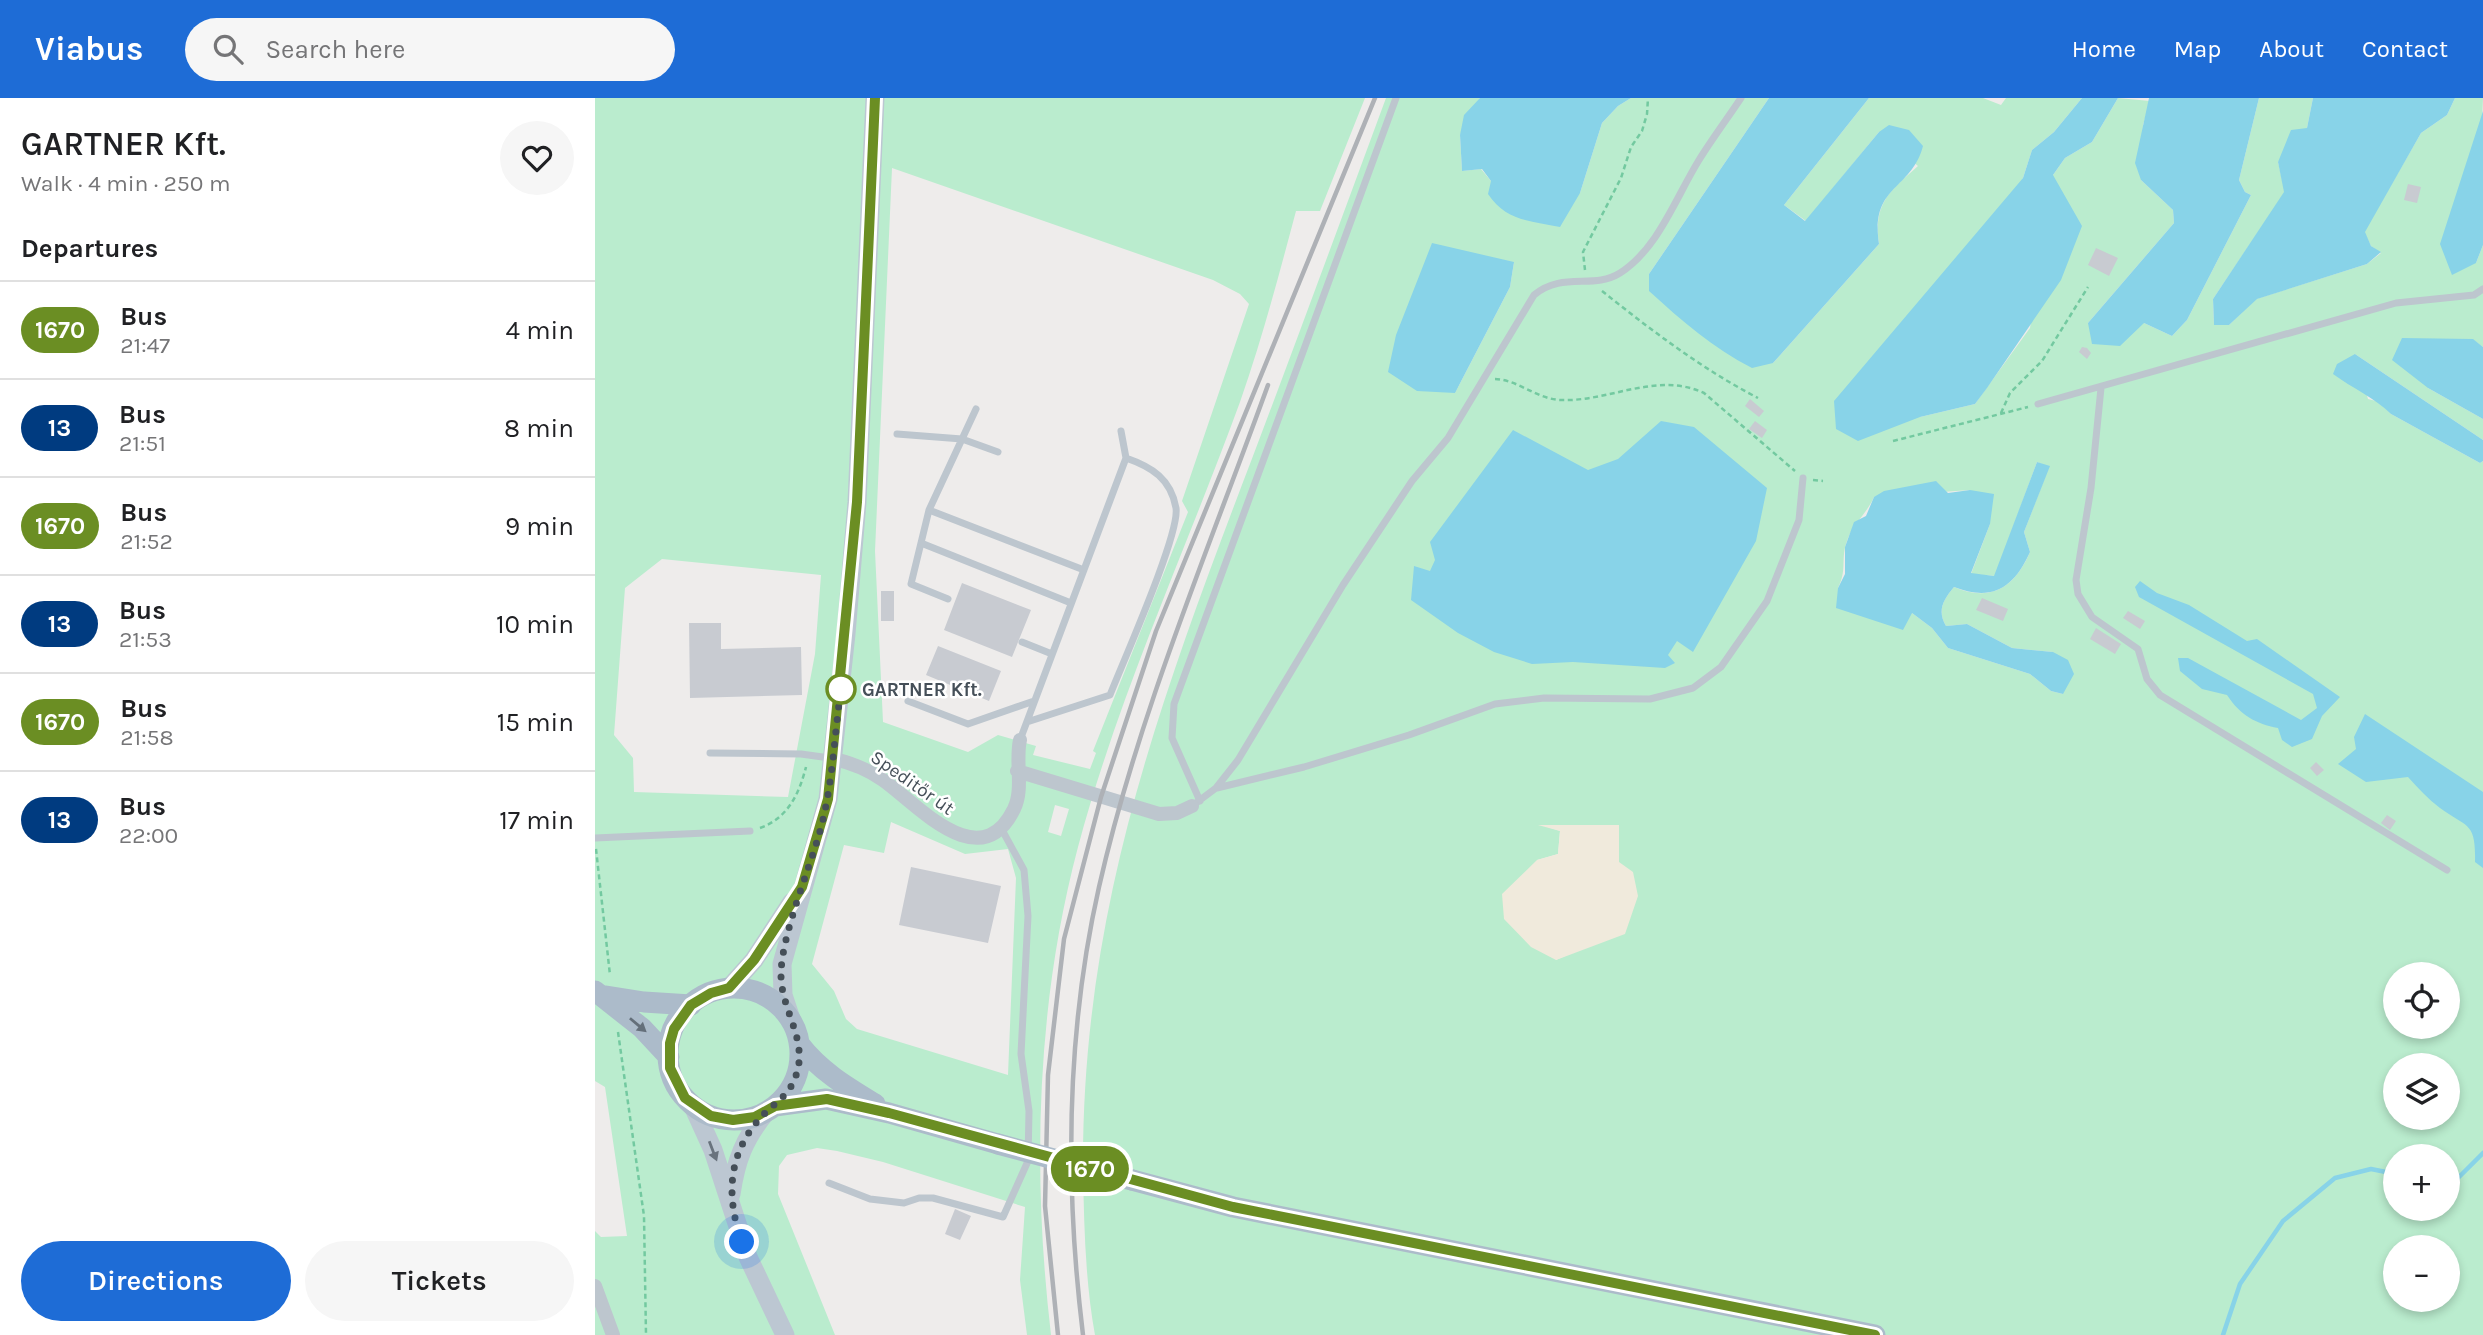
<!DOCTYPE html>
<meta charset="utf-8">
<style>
:root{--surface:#fff;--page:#f6f6f6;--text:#202124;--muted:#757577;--line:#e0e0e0;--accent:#1e6cd6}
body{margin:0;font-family:Karla,sans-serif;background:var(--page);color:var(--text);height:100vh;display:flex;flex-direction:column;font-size:26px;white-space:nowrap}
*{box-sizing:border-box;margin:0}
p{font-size:23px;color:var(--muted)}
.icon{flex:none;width:38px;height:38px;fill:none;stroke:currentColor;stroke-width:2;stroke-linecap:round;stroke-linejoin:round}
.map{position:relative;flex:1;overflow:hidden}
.side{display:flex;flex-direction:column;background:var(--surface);width:595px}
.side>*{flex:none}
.badge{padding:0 14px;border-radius:23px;font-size:24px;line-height:46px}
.tools{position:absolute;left:1788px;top:864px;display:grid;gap:14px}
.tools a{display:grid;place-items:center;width:77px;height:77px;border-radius:50%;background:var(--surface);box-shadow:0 4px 10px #0003;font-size:35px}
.you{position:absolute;width:35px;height:35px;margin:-18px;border:5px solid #fff;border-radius:50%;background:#1a73e8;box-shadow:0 0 0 10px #1a73e833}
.map>.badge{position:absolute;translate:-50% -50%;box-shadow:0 0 0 4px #fff}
h2{padding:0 21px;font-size:26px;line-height:63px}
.round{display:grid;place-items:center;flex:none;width:74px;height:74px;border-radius:37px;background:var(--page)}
.summary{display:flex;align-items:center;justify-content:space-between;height:119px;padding:0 21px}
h1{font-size:33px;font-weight:600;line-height:52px}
.cta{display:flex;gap:14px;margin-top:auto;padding:14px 21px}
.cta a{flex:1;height:80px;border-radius:42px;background:var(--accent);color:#fff;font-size:28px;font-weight:600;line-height:80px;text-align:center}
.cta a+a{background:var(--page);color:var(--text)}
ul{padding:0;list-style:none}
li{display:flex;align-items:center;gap:21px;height:98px;padding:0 21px;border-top:2px solid var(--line)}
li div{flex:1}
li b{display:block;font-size:26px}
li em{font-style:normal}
li .badge{min-width:77px;font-weight:700;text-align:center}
header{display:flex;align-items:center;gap:42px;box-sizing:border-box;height:98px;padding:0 35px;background:var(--accent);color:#fff}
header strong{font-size:33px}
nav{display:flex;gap:38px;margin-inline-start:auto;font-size:24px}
.search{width:490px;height:63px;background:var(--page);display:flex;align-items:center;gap:18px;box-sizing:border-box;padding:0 24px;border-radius:38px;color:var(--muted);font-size:26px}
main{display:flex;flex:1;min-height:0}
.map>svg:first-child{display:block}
</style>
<header>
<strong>Viabus</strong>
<div class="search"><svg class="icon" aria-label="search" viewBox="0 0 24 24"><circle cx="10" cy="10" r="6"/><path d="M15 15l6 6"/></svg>Search here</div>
<nav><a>Home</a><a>Map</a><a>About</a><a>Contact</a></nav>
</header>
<main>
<section class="side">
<div class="summary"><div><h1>GARTNER Kft.</h1><p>Walk · 4 min · 250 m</p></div><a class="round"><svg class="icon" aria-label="heart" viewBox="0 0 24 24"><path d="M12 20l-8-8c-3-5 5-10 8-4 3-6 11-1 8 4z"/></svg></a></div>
<h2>Departures</h2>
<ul>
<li><span class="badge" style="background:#6b8e23;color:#fff">1670</span><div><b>Bus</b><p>21:47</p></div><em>4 min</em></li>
<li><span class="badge" style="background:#003b80;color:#fff">13</span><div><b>Bus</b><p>21:51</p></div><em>8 min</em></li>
<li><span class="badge" style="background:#6b8e23;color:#fff">1670</span><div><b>Bus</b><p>21:52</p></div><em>9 min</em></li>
<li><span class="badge" style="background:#003b80;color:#fff">13</span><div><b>Bus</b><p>21:53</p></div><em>10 min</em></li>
<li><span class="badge" style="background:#6b8e23;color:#fff">1670</span><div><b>Bus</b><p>21:58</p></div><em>15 min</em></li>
<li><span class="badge" style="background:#003b80;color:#fff">13</span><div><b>Bus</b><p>22:00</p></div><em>17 min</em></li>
</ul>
<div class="cta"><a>Directions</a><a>Tickets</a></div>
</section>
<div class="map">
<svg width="1888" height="1237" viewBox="0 0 1888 1237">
<rect width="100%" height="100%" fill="#eeeceb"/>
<path fill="#baecce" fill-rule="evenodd" d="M0 0H770L725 113H701C684 177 667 241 645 304 591 452 524 596 483 749 441 907 437 1075 456 1237H432L425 1182 430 1109 288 1064 242 1053 222 1050 192 1057 184 1068 183 1096 240 1237H0V1133L6 1139 32 1138 10 989 0 983ZM297 70 618 182 645 196 654 206 587 403 593 414 498 653 501 655 495 671 438 657 441 648 403 637 373 654 288 624 280 453ZM67 461 226 477 220 556 193 699 39 694 38 660 19 637 30 490ZM460 707 474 711 466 738 453 734ZM296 724 370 756 413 751 421 780 413 977 262 931 251 921 239 893 217 866 249 747 289 755Z
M791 0H885L865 37 867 73 886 71 896 83 985 95 1007 25 1023 8 1036 0H1174L1054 176 1178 265 1284 146C1278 105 1295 93 1323 68L1284 34 1211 123 1189 107 1274 0H1388L1406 7 1411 0H1487L1459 34 1437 52 1428 80 1325 319 1380 306 1435 230 1458 77 1470 60 1497 44 1523 0 1555 3 1548 27 1546 82 1578 112 1579 125 1493 225H1549L1577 238 1592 222 1656 97 1650 94 1644 82 1664 0H1718L1712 30 1683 64 1690 94 1618 201 1619 227H1634L1661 201 1772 166 1786 155 1776 148 1769 134 1826 35 1852 17 1860 0H1888L1881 165 1888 147V249L1877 241 1833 290 1888 321V342L1760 256 1773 301 1785 304 1796 316 1885 365 1888 363V1237H500C490 1182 489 1125 488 1069 487 808 567 597 658 358 703 239 747 119 791 0ZM919 164 915 189 860 295ZM1442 364 1454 369 1429 434 1435 454C1420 489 1396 505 1359 489 1348 502 1342 513 1351 528L1372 526 1417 550 1458 554 1468 596 1456 593 1435 576 1353 550 1337 530 1317 515 1243 490C1252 472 1246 463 1251 446 1257 425 1270 419 1279 399L1375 392 1395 426 1376 476 1400 478ZM947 727H1024V764L990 849 961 862 942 762 963 756 965 733ZM1801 877H1853V929H1801ZM1801 968H1853V1020H1801ZM1801 1059H1853V1111H1801ZM1801 1150H1853V1202H1801Z"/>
<path fill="#f0eadc" d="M943 727H1024V764L1038 774 1043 798 1030 836 961 862 936 849 909 821 907 796 942 762 963 756 965 733Z"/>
<path fill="#88d3e8" d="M885 0H1036L1023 8 1007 25 985 95 965 129C935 123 911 123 893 96L896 83 887 71 867 73 865 37 869 17Z
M1174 0H1274L1189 107 1210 123 1284 34 1294 27 1314 32 1328 48C1316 93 1275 87 1284 146L1178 265 1157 270C1118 250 1087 223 1054 193V176Z
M1487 0H1523L1497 44 1470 60 1458 77 1487 128 1466 182 1392 290 1380 306 1325 319 1263 343 1241 331 1239 303 1428 80 1437 52 1459 34Z
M1554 0H1664L1644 82 1650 94 1656 97 1592 222 1577 238 1549 225 1525 248 1497 246 1493 225 1579 125 1578 112 1546 82 1540 65Z
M1718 0H1860L1852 17 1826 35 1770 134 1776 148 1786 154 1772 166 1662 201 1634 227H1619L1618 201 1689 94 1683 64 1696 32 1712 30Z
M1888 13V147L1881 165 1857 177 1845 146Z
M837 145 919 164 915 189 860 295 822 293 793 274 801 237Z
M1807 240 1878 241 1888 249V321L1833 290 1797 262Z
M1760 256 1888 342V363L1885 365 1796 316C1780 300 1757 290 1738 276L1742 266Z
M1066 323 1099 329 1172 390 1161 443 1098 554 1082 543 1073 557 1080 565 1070 570 978 564 937 566 899 554 863 535 816 502 819 468 835 473 840 462 835 444 918 332 993 372 1023 361Z
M1442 364 1455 368 1429 434 1435 454C1419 490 1397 504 1359 489 1348 502 1342 513 1351 528L1372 526 1417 550 1458 554 1473 562 1479 576 1468 596 1456 593 1435 576 1353 550 1337 530 1317 515 1308 532 1241 510 1243 490 1250 476V449L1259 424 1271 418 1279 399 1289 393 1341 383 1353 395 1375 392 1399 396 1395 426 1376 475 1399 478Z
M1545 483 1562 495 1594 507 1652 543 1662 541 1745 599 1727 618 1717 641 1697 649 1687 642 1683 630C1661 626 1645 617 1632 597L1607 591 1585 573 1583 560H1593L1706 622 1722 610 1718 596 1544 499 1540 489Z
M1770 616 1888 694V770L1880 764C1881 723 1872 730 1845 710 1833 701 1823 690 1813 679L1771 684 1743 666 1761 651 1759 639Z"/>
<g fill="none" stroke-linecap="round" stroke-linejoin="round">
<path stroke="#88d3e8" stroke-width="4.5" d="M1853 1081 1863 1080 1888 1055
M1628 1237 1645 1186 1688 1123 1740 1080 1776 1071 1801 1076"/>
</g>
<path fill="#c8cbd1" d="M1813 86 1826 89 1822 105 1809 102Z
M1501 150 1523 160 1514 178 1493 167Z
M1487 249 1492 250 1496 255 1492 261 1484 254Z
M1155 301 1169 313 1164 319 1150 308Z
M1160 323 1172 332 1167 340 1154 331Z
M367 485 436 512 417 559 349 532Z
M286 493H299V523H286Z
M1387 500 1413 511 1408 523 1381 512Z
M1533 513 1550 523 1545 531 1528 520Z
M94 525H126V551L206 549 207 597 95 600Z
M1501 530 1526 546 1520 556 1495 541Z
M343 548 406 573 394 603 331 577Z
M1721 664 1729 672 1722 678 1715 670Z
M1792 717 1801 723 1795 732 1786 725Z
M316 769 406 788 393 845 304 827Z
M360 1111 376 1118 365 1142 350 1136Z"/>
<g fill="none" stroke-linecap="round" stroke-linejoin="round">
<path stroke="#73c9a0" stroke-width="2.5" stroke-dasharray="5 3.5" stroke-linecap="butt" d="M990 172 988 154 1026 80 1036 49 1047 33 1052 16 1053 0
M1007 193C1056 232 1107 271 1163 300
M900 281C924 282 941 301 966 302 1014 304 1062 273 1109 295L1200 373
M1406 315 1415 295 1447 263 1493 189
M1298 343 1433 309
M1218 382 1228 383
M165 730C193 720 204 696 211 669
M1 751 15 877
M23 934 49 1118 51 1237"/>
<path stroke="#bdc6ce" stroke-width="7" d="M1506 290 1496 390 1481 482 1483 496 1497 519 1543 551 1552 581 1565 597 1852 772
M1443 306 1801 205 1879 197 1888 191
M526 333 531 360
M302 336 367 341 403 354
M334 412 489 472
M326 445 476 505
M353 501 316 486 334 412 381 311
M427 544 457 556
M313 603 373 626 439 603
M425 642C460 548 496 454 531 360 557 369 576 381 581 410 585 436 528 564 515 597L432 624
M115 655 206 656 235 660
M622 690 709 669 814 637 900 606 949 600 1055 601 1098 590 1126 569 1172 503 1204 422 1208 380
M605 703 577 640 579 606 801 0
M597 708 621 690 643 662 748 487 817 383 853 340 939 197C968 173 998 192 1025 175 1063 151 1081 99 1104 62 1117 41 1132 21 1146 0
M0 740 155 733
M234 1085 275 1101 309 1105 324 1100H338L408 1119 433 1063 434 1013 426 956 433 818 429 772 406 730"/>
<path stroke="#bdc6ce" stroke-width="14" d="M239 661C257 665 272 671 288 682 322 706 385 780 419 711 429 691 420 663 425 642
M422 673 564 716 582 715 597 708
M0 1188 18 1237"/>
<path stroke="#bcc7d2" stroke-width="19" d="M134 890 159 862 197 804
M197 924 188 897 187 866 233 701 251 536 262 404 280 0
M98 1008 118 1052 153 1159 190 1237
M136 1096C141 1062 149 1041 171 1014"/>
<path stroke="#acbbca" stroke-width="21" d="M73 956a66 66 0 1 1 132 0a66 66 0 1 1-132 0Z
M0 893 47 930 74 959
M11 898 49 904 96 907
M205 947C225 973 252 989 280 1006
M180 1008 231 1001 294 1015 403 1046
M537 1082 638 1109 1280 1237"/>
<path stroke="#aeb1b6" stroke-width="4.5" d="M463 1237 450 1108 453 977 469 841 506 699 561 533 780 0
M488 1237C470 1089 471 935 504 789 543 617 613 453 673 287"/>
<path stroke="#acbbca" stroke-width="21" d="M403 1046 537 1082"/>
</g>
<defs><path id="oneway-solid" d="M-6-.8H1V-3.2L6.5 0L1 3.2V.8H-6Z" transform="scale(1.75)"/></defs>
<use fill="#646f7a" href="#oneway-solid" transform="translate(43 927) rotate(40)"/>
<use fill="#69737d" href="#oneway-solid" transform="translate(118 1053) rotate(69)"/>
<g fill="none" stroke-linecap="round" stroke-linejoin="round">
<g stroke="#fff" stroke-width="16">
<path id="line" d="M280 0 262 404 233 701 207 789 159 862 134 890 116 895 96 907 79 931 75 945V970L90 1000 116 1018 138 1022 160 1019 180 1008 232 1001 294 1015 638 1109 1280 1237"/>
</g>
<use href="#line" stroke="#6b8e23" stroke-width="10"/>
<path stroke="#454f58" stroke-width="7" stroke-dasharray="0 12.6" d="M147 1144C130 1097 133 1053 169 1016 181 1004 194 997 200 980 215 944 186 913 186 877 186 838 214 773 225 733 238 686 239 639 246 591"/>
</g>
<circle fill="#fff" stroke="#6b8e23" stroke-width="3.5" cx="246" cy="591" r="14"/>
<g text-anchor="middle" stroke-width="5" stroke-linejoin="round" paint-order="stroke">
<g font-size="19" font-weight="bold" fill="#454f58" stroke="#fff" text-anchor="start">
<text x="267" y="598">GARTNER Kft.</text>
</g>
<g font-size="19" fill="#454f58" stroke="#fff">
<text transform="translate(318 684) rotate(35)" y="7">Speditőr út</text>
</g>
</g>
</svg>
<div class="tools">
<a><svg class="icon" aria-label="locate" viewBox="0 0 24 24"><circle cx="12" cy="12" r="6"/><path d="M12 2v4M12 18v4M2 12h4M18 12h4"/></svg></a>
<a><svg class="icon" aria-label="layers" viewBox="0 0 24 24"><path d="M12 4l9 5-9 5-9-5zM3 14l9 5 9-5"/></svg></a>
<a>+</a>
<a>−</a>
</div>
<div class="you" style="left:147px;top:1144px"></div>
<b class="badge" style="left:495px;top:1071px;background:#6b8e23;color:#fff">1670</b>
</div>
</main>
